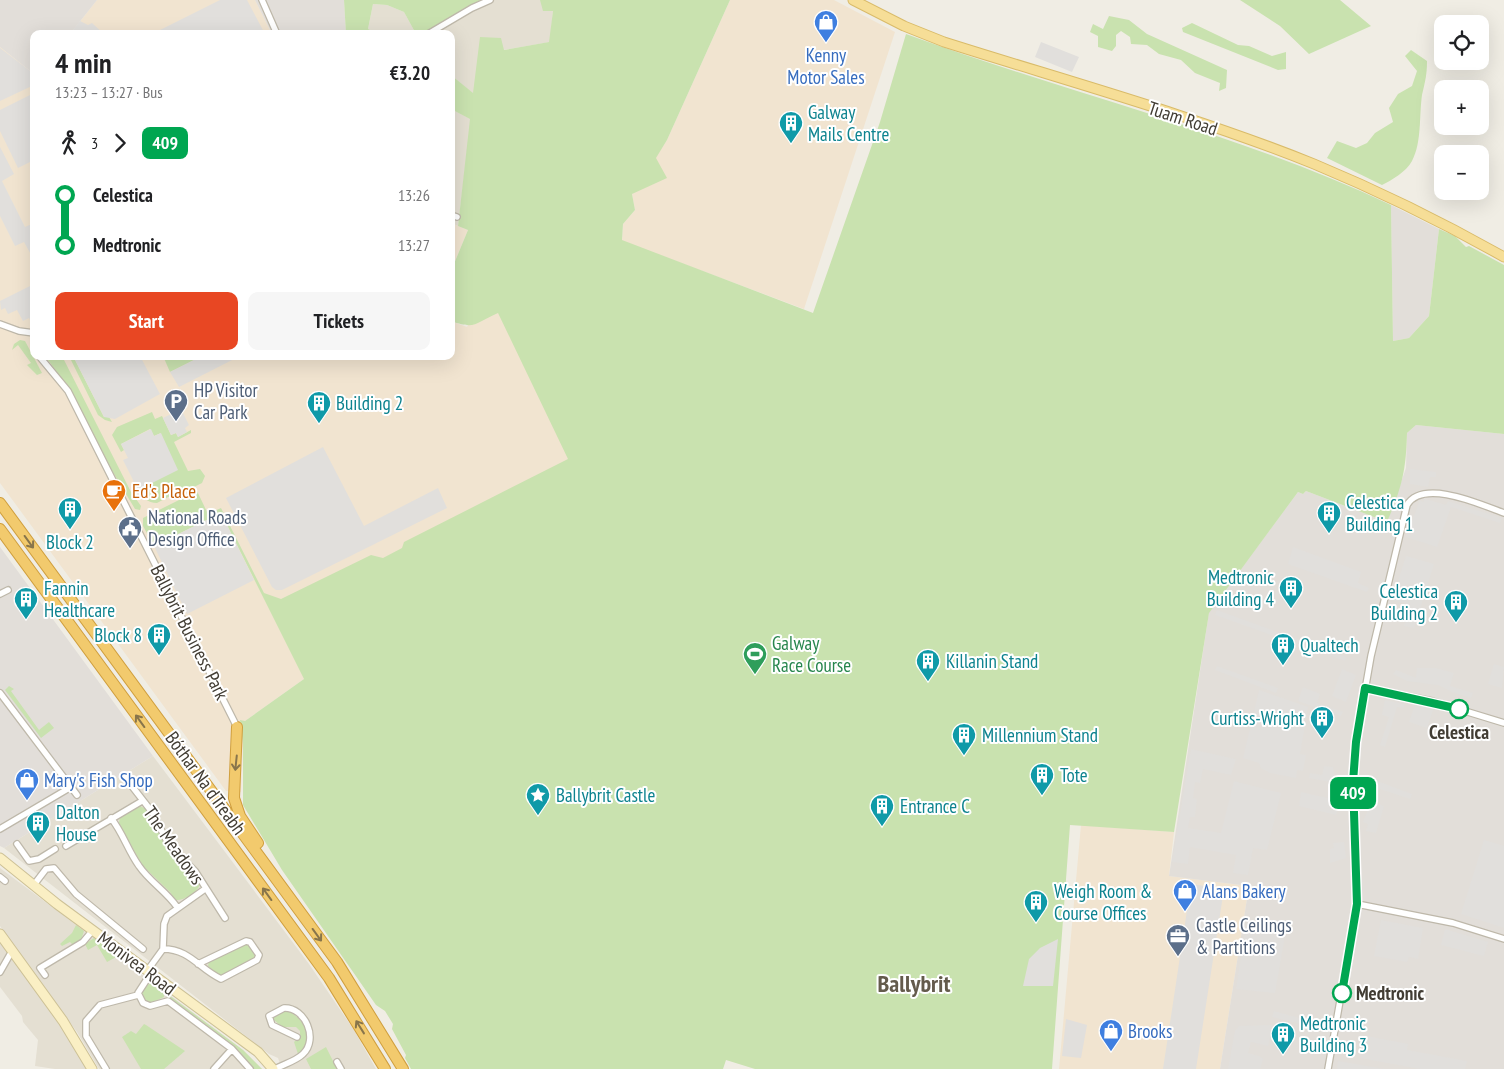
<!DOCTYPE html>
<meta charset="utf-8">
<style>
:root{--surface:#fff;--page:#f6f6f6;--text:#202124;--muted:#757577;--accent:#e84723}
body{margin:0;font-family:"PT Sans Narrow",sans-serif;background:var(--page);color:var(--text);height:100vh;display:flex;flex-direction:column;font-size:19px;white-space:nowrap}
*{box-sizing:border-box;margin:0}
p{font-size:16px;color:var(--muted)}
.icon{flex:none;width:28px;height:28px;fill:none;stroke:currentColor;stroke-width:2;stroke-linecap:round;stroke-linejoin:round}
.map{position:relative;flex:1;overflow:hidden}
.sheet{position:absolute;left:30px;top:30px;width:425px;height:330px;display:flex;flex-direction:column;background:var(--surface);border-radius:10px;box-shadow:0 5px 20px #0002}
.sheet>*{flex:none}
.badge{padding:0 10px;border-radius:8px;font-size:18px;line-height:32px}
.fabs{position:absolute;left:1434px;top:15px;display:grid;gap:10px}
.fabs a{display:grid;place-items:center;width:55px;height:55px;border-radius:10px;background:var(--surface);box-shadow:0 5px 20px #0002;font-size:25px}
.map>.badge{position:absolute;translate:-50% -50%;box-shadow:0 0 0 2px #fff}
.legs{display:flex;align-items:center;gap:8px;height:55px;padding:0 25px;font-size:16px}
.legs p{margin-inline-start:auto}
.overview{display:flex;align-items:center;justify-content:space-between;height:85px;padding:0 25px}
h1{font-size:28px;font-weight:700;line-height:38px}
.primary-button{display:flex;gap:10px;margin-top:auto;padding:10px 25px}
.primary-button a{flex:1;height:58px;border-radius:10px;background:var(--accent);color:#fff;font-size:20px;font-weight:700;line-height:58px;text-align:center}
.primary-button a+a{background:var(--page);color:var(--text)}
ul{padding:0 25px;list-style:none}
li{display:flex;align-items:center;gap:18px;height:50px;font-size:19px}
li i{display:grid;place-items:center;width:8px;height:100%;margin:0 6px;background:currentColor}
li i::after{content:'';width:12px;height:12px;margin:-6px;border:4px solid;border-radius:50%;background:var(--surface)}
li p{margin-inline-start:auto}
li:first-child i{background:linear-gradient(#0000 50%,currentColor 0)}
li:last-child i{background:linear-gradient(currentColor 50%,#0000 0)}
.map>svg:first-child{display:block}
</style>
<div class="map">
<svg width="1504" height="1069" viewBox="0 0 1504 1069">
<rect width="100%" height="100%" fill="#f0ede4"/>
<path fill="#e4dfd2" d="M494 0H540L553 11 550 42 503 50 473 94 451 75V34H431Z
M373 4 387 5 404 12 416 34H380L368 29Z
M451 109 471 119 458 226 451 223Z
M153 756 309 964 354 1030 376 1069H282L278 1058 269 1054 4 848Z
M0 868 243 1050 262 1069H99L77 1032 50 996 47 995 0 926Z
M0 943 67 1032 89 1069H55L35 1066 38 1040 23 1022 22 1016 0 987Z"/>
<path fill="#f1e4d0" d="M97 0H255L272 34H70Z
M730 0H834L895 32 804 309 622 241 623 224 635 210 632 194 667 140Z
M0 47 34 74V356H451V321L467 327 487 287 673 417 245 721H240L243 744 241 792 226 791 0 483Z
M451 223 468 230 451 271Z
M1081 825 1174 832 1169 876 1249 886 1220 1069H1059Z"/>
<path fill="#e2ded9" d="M0 0H97L70 34H34V74L0 47Z
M255 0H344L346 34H272Z
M1391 205 1439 229 1429 316 1409 338 1393 341Z
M1416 425 1504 434V1069H1220L1249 886 1169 876 1209 612 1298 492 1303 494 1306 491 1387 522 1406 468 1407 433Z
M0 547 153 756 4 848 0 846Z"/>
<path fill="#c9e2af" d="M344 0H481C463 7 432 34 416 34L404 12 387 5 373 4 368 29 380 34H346Z
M540 0H730L667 140 656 158 667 178 632 194 635 210 623 224 622 240 813 313 880 122 906 34C1067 93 1236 132 1391 205L1393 341 1409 338 1429 316 1439 229 1455 236 1466 247 1469 246 1504 265V434L1416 425 1407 433C1406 471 1402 487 1387 522L1306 491 1303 494 1298 492 1209 613 1174 832 1070 825 1052 1069H755L726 1060 723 1069H411L405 1058 406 1055 392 1029 393 1024 385 1011 376 1005 282 870 243 805V744L240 720 245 721 304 679 221 513 154 546 143 526V518L197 491 208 514 221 508 264 593 281 599 371 555 383 558 402 548 404 542 568 459 498 313C475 323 476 330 451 321V271L468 230 458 226 470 119 451 109V75L473 93 480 37 501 38 504 50 549 42 553 11H543Z
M1240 0H1340L1371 26 1309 54 1280 26Z
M1109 16 1129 20 1147 34 1227 70 1226 88 1219 91 1220 83 1195 73 1181 60 1159 54 1147 45 1131 44 1130 37 1121 31 1116 35V46L1112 51 1098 47V36L1090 32 1093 24 1103 29Z
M1192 23 1238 45 1249 46 1272 56 1286 52V69L1278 70 1183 32 1182 28Z
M1411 50 1427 61C1427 75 1425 82 1422 95 1419 116 1422 142 1412 161 1406 172 1392 180 1382 185L1327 158 1337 141 1356 148 1367 143 1375 133 1393 122 1389 108 1398 94 1412 86 1417 71 1405 56Z
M20 340 25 341 42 373 37 375 27 365 31 363 18 345 12 350 14 344Z
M45 356H62L131 492 141 506 140 510 135 509 111 469 73 394Z
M69 356H73L104 417H109L112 422 105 420 98 415Z
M163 356H202L170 372Z
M152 412 155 419 162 416 171 435 176 433 178 437 191 430V433L174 442 188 471 200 469 205 476 202 483 192 488 187 487 157 503C148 503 141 497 138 488L161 433 154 436 150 429 121 444 124 450 121 452 112 435 117 427Z
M9 686 14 689 11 691 39 730 49 722 54 728 41 738 5 690Z
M140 806 146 809 167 847 188 867 200 884C198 892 184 901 175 900L170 892 142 865 119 823 120 816Z
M76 925 84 931 81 940 73 945 70 942 62 946 60 944 72 933Z
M94 938 118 956 107 962 97 945 88 950 85 944Z
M245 944H248L256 957 224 976H220L208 966 209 961Z
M150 983 164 994V997L151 1003 146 1002 141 991Z
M166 993 243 1050 262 1069H254L236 1049 167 997Z
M285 1010C304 1016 316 1040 298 1054L294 1042 300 1036V1031L296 1027H282L273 1019 274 1015Z
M144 1024 146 1025 185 1051 164 1069H141L122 1037 131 1031 136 1034Z
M326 1047 337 1069H311L306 1059Z"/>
<path fill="#e1dfdc" d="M220 0H247L265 34H152Z
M80 21 88 25 92 23 104 34H70Z
M1041 42 1079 57 1072 72 1035 57Z
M0 48 34 74V85L0 101Z
M34 93V160L18 168 0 131V110Z
M0 147 14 174 2 181 25 227 34 223V260L24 242 15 246 0 216Z
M34 284V320L31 322 29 318 23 321 17 310 8 314 5 308 1 310 0 301Z
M140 356 160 394 115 419 104 417 73 356Z
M202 356H240L179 387 170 372Z
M181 409 189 425 185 428 187 432 178 437 176 433 171 435 163 418Z
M151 429 154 436 161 433 178 470 138 490 123 460 128 458 121 444Z
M323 447 364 526 438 488 447 508 282 590H276L272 587 226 498Z
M1410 469 1436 472V477H1430L1428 487 1410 484Z
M1425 499 1446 505 1448 501 1502 518 1500 523 1451 507 1437 547 1406 537 1420 500 1423 502Z
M221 513 254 580 187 614 154 546Z
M1293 547 1361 572 1358 583 1369 588 1367 592 1288 564Z
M1406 556 1434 564 1414 628 1404 626 1410 605 1392 600Z
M1217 610 1346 657 1345 661 1215 615Z
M1494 664 1504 667 1502 688 1488 684Z
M1217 666 1278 688 1276 693 1215 670Z
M1417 668H1436L1454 673 1450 686 1473 693 1471 698 1452 692 1438 685 1407 681 1393 674 1396 670 1416 678Z
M1342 669 1356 675 1346 702 1332 696Z
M1303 687 1320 694 1317 703 1343 712 1341 716 1298 701Z
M1259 690 1308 707 1300 754 1306 755 1303 771 1297 770 1296 778 1270 773 1261 768 1259 763 1243 758Z
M1385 700 1404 704V708L1397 707 1385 747 1380 745 1389 717 1382 715Z
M1416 702 1434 707 1427 728 1409 722Z
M1191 749 1236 759 1231 775 1203 769 1200 783 1195 782 1193 798 1197 799 1195 817H1190L1188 828 1221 833 1234 781 1281 793 1267 850 1253 848 1248 875 1233 873 1236 855 1190 847 1188 864 1172 862Z
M1324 766 1333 767 1336 783 1309 778 1310 773 1322 775Z
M1369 778 1412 794 1410 799 1377 788 1366 783Z
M1301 792 1341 801 1336 815 1299 806Z
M1371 802 1384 806 1376 833 1366 831 1368 824 1363 822Z
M1484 840 1504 846V928L1461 914Z
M1344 842 1346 858 1330 863V849L1334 848 1333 843Z
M1191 884 1224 889 1196 1069H1163Z
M1381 920 1423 928 1418 959 1409 957 1407 962 1374 956Z
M1246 923 1285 935 1275 993 1236 989Z
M1445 929 1488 942 1484 956 1441 945Z
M1058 939 1053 986H1023L1029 959 1040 948Z
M1274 1011 1310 1021 1309 1026 1272 1017Z
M1066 1019 1087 1025 1081 1058 1062 1056Z
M1273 1025 1268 1046 1251 1042 1248 1053 1259 1056 1263 1059 1260 1069H1228L1235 1031 1239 1026Z
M1367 1036 1408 1044 1407 1050 1467 1061 1465 1069H1420L1360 1058V1042L1366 1043Z
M1338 1061 1384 1069H1337Z"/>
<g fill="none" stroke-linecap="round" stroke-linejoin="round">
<g stroke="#beb8aa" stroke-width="8">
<path id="street" d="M262 0 277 34
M428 34 472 8 490 0
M451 215 457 217
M0 324 19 331 34 333
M34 338V342
M39 356 68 391 237 727
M0 594 8 590
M1365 688 1432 701 1504 723
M0 693 77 795
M124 776 152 812 169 845 195 871 225 918
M111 818C123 833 128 851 139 866 150 882 166 891 177 907
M0 829 71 787
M17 844 29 861 39 859 55 849
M66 846 142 801
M0 877 5 881
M33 886 46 869 54 868 76 894 143 949
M1357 904 1453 923 1504 939
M163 949C190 949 199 969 221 979L257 960 259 955 250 942 246 941 198 964
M147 971 163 949 164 924 167 916 205 889
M0 972 12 951
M151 973 138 993 143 1003 150 1006 168 1001 232 1049 250 1069
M45 975 40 968 83 942 93 930
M337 1062 341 1069
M106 1069 86 1036V1021L100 1005 138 995
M214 1069 232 1049
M275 1069C284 1064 296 1061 303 1054 319 1039 305 1007 284 1008L269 1016 272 1025 297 1037
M1328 1069 1357 904 1353 795 1356 742 1371 656 1407 505C1423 478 1482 505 1504 513"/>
</g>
<g stroke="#cdc196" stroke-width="11">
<path id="secondary" d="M0 858 57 904 258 1052 273 1069
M0 934 63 1021 92 1069"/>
</g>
<g stroke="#d9bb69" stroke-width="11">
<path id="primary" d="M853 0 904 26 944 42C1067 81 1195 116 1314 164 1379 191 1442 222 1504 257"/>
</g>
<g stroke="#d09f3e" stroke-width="12">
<path id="highway" d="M0 503 337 962 403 1069
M0 529 329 978 385 1069
M237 727 234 798 240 816 258 843"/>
</g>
<use href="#street" stroke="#fff" stroke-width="5.5"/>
<use href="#secondary" stroke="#faefc4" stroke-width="9"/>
<use href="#primary" stroke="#f6de97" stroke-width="9"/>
<use href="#highway" stroke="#f2ca6d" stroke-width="10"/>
</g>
<defs><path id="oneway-shaft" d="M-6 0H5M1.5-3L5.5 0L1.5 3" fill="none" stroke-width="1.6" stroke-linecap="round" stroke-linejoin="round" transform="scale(1.25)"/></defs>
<g stroke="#88754b">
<use href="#oneway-shaft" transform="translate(29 542) rotate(54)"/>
<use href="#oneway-shaft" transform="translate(140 721) rotate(-126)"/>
<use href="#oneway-shaft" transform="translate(236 763) rotate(96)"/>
<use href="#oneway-shaft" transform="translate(267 894) rotate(-126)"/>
<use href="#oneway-shaft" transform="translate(317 935) rotate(54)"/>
<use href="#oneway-shaft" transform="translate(360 1027) rotate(-122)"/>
</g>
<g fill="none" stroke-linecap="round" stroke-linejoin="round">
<g stroke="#fff" stroke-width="11">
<path id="line-1" d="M1342 993 1357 904 1353 782 1356 742 1365 688 1459 709"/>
</g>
<use href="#line-1" stroke="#00a651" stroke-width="8"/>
</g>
<defs>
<g id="shop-pin" transform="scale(1.25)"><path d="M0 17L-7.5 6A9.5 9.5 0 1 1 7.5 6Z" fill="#3f7fe0" stroke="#fff"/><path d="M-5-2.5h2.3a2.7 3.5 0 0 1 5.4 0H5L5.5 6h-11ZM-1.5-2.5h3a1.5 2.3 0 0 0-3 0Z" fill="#fff"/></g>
<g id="building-pin" transform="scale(1.25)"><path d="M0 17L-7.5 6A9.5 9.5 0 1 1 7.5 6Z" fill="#0f9aa8" stroke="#fff"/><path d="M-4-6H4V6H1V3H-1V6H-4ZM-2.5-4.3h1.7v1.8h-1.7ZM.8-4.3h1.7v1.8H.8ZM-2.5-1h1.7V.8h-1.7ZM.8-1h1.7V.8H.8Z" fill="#fff"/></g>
<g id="parking-pin" transform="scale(1.25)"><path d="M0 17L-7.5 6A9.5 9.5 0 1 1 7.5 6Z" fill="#5c6f8a" stroke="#fff"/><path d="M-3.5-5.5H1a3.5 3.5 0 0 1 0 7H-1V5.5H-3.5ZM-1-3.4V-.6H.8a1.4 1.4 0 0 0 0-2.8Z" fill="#fff"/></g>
<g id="cafe-pin" transform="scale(1.25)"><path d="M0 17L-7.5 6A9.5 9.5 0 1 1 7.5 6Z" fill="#e8710a" stroke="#fff"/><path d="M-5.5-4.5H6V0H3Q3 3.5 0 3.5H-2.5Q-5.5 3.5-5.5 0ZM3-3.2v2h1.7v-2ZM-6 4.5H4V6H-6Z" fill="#fff"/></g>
<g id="civic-pin" transform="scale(1.25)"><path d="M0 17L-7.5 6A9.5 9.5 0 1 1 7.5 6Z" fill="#5c6f8a" stroke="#fff"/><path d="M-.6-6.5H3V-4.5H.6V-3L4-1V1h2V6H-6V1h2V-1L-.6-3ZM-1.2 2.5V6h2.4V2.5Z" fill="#fff"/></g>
<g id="stadium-pin" transform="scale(1.25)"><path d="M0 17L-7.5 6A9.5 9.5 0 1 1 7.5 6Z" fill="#2e9e5b" stroke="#fff"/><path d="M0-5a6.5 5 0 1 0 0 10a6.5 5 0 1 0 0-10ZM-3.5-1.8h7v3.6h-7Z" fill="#fff"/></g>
<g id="sight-pin" transform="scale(1.25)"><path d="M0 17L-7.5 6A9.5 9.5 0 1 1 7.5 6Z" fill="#0f9aa8" stroke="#fff"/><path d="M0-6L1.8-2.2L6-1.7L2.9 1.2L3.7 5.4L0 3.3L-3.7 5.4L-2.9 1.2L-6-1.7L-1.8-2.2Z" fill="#fff"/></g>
<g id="office-pin" transform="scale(1.25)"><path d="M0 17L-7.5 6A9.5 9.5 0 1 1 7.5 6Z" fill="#5c6f8a" stroke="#fff"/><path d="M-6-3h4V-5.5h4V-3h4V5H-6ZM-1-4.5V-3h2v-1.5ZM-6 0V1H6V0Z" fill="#fff"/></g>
</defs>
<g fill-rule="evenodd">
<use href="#shop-pin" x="826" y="22"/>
<use href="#building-pin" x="791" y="123"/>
<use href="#parking-pin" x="176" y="401"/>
<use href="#building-pin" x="319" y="403"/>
<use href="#cafe-pin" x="114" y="491"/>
<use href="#building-pin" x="70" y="509"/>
<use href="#building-pin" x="1329" y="513"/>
<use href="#civic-pin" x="130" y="528"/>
<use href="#building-pin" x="1291" y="588"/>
<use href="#building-pin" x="26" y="599"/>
<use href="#building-pin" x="1456" y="602"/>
<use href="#building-pin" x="159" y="635"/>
<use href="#building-pin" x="1283" y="645"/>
<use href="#stadium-pin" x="755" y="654"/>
<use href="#building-pin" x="928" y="661"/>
<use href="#building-pin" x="1322" y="718"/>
<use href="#building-pin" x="964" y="735"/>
<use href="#building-pin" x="1042" y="775"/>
<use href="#shop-pin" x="27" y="780"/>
<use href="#sight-pin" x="538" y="795"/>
<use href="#building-pin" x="882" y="806"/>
<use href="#building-pin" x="38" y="823"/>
<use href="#shop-pin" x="1185" y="891"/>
<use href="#building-pin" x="1036" y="902"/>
<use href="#office-pin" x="1178" y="936"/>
<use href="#shop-pin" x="1111" y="1031"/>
<use href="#building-pin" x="1283" y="1034"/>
</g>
<g fill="#fff" stroke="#00a651" stroke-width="2.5">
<circle cx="1459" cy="709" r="9"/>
<circle cx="1342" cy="993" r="9"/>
</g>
<g text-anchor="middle" stroke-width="4" stroke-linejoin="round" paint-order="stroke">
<g font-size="19" fill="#366cbe" stroke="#fff" text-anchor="start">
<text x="826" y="62" text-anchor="middle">Kenny<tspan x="826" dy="22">Motor Sales</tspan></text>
<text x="44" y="787">Mary's Fish Shop</text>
<text x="1202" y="898">Alans Bakery</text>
<text x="1128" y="1038">Brooks</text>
</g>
<g font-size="19" fill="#0d838f" stroke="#fff" text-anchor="start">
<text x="808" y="119">Galway<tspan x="808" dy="22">Mails Centre</tspan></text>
<text x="336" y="410">Building 2</text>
<text x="1346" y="509">Celestica<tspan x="1346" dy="22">Building 1</tspan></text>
<text x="70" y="549" text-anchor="middle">Block 2</text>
<text x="1274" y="584" text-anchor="end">Medtronic<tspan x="1274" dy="22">Building 4</tspan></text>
<text x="44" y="595">Fannin<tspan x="44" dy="22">Healthcare</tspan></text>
<text x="1438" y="598" text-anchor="end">Celestica<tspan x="1438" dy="22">Building 2</tspan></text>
<text x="142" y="642" text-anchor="end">Block 8</text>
<text x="1300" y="652">Qualtech</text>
<text x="946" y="668">Killanin Stand</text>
<text x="1304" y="725" text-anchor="end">Curtiss-Wright</text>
<text x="982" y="742">Millennium Stand</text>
<text x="1060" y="782">Tote</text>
<text x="556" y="802">Ballybrit Castle</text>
<text x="900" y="813">Entrance C</text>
<text x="56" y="819">Dalton<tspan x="56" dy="22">House</tspan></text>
<text x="1054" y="898">Weigh Room &amp;<tspan x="1054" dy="22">Course Offices</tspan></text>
<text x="1300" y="1030">Medtronic<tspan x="1300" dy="22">Building 3</tspan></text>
</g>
<g font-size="19" fill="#423d34" stroke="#fff">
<text transform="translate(1183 118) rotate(18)" y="7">Tuam Road</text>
<text transform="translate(190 632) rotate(63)" y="7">Ballybrit Business Park</text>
<text transform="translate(206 783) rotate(54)" y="7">Bóthar Na dTreabh</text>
<text transform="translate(174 845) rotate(55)" y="7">The Meadows</text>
<text transform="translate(137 963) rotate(37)" y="7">Monivea Road</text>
</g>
<g font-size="19" fill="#4e5e75" stroke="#fff" text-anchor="start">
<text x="194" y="397">HP Visitor<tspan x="194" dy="22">Car Park</tspan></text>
<text x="148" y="524">National Roads<tspan x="148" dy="22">Design Office</tspan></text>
<text x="1196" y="932">Castle Ceilings<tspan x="1196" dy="22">&amp; Partitions</tspan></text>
</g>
<g font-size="19" fill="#c56008" stroke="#fff" text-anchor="start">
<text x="132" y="498">Ed's Place</text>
</g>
<g font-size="19" fill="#27864d" stroke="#fff" text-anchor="start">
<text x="772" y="650">Galway<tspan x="772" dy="22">Race Course</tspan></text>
</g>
<g font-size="19" font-weight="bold" fill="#423d34" stroke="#fff">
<text x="1459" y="739">Celestica</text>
<text x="1356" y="1000" text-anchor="start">Medtronic</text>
</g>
<g font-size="24" font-weight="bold" fill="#645b4c" stroke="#fff">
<text x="914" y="992">Ballybrit</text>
</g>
</g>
</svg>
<div class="fabs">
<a><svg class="icon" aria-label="locate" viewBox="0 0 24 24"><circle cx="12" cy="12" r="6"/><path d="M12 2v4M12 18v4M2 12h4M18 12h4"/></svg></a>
<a>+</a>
<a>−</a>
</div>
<b class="badge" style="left:1353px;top:793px;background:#00a651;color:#fff">409</b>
<section class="sheet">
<div class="overview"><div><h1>4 min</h1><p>13:23 – 13:27 · Bus</p></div><b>€3.20</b></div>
<div class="legs"><svg class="icon" aria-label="walk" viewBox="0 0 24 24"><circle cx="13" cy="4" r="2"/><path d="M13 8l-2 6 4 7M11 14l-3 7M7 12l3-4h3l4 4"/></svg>3<svg class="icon" aria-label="forward" viewBox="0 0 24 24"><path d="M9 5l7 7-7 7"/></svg><b class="badge" style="background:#00a651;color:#fff">409</b></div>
<ul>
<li><i style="color:#00a651"></i><b>Celestica</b><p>13:26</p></li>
<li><i style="color:#00a651"></i><b>Medtronic</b><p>13:27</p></li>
</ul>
<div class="primary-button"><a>Start</a><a>Tickets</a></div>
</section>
</div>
